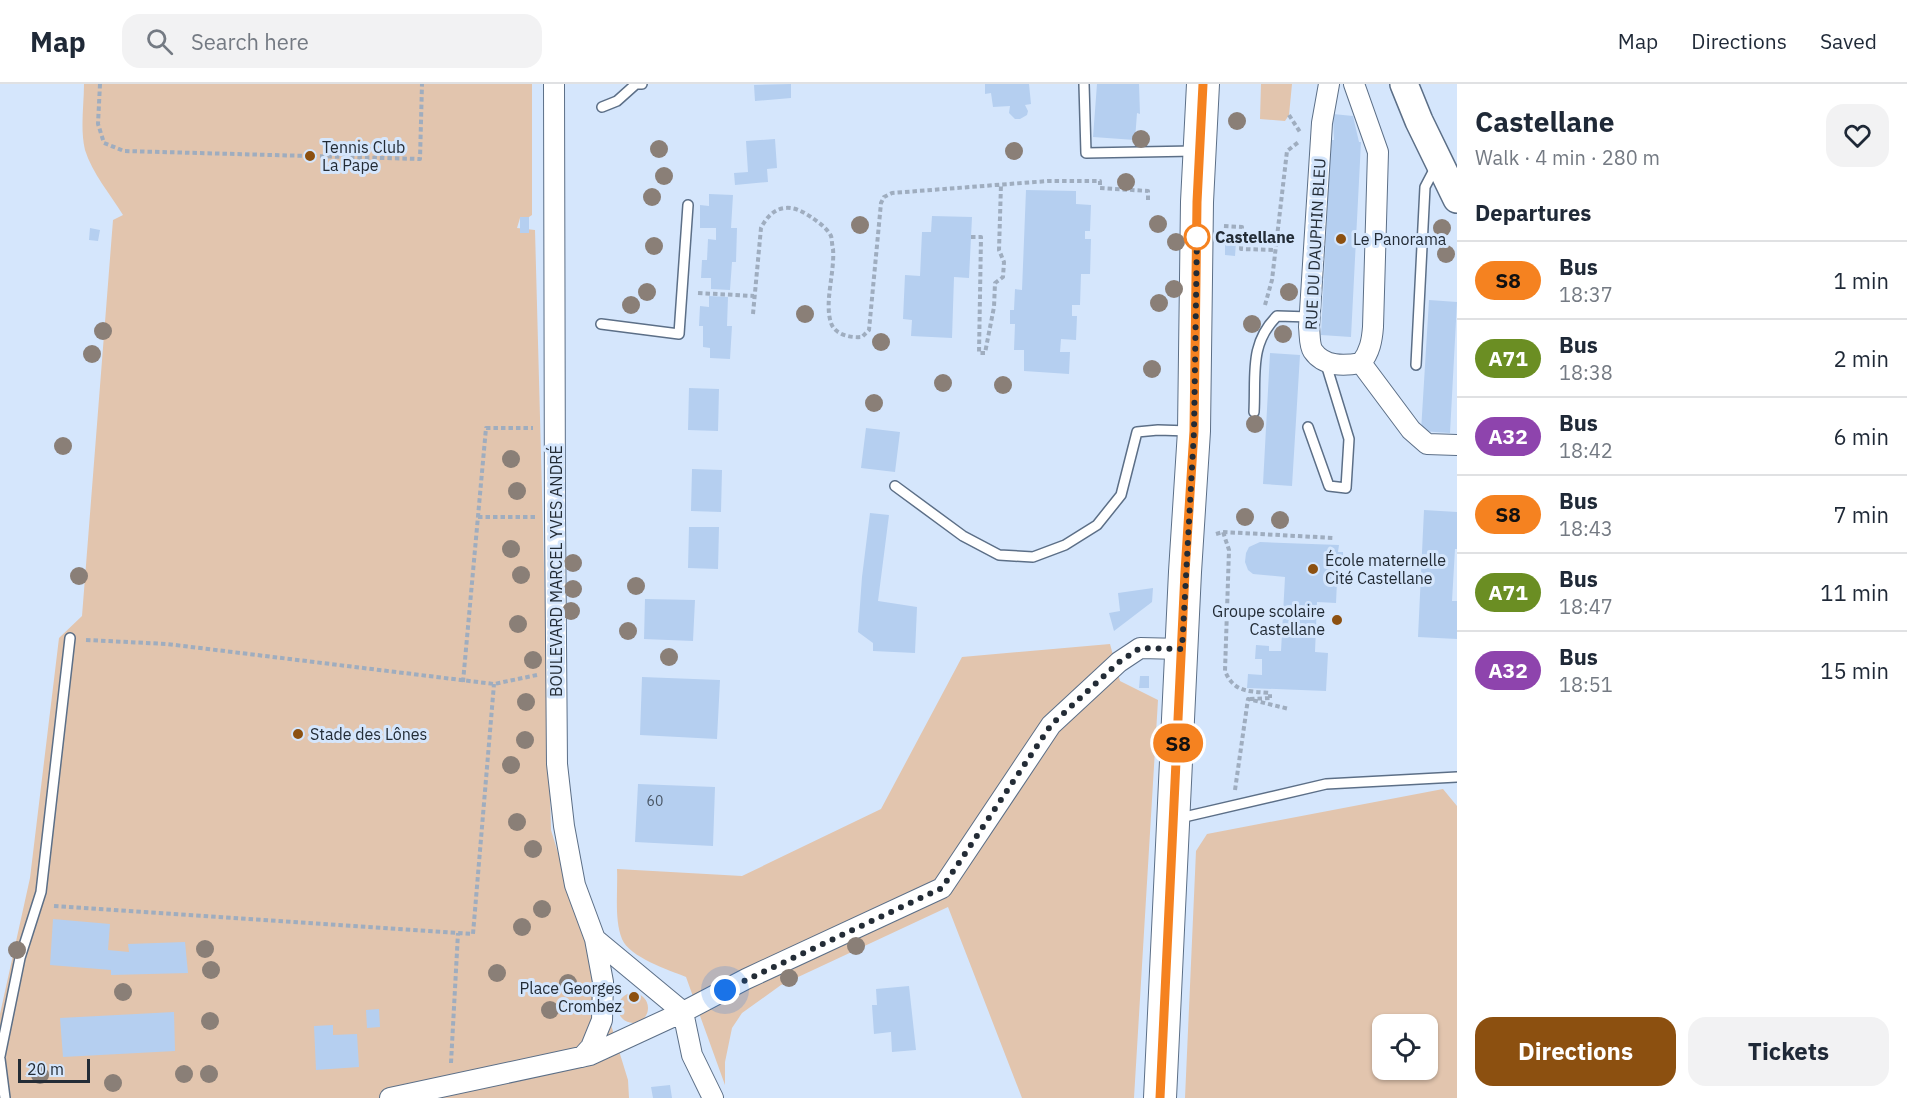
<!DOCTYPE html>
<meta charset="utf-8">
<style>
:root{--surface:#fff;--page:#f2f2f3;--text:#1f2937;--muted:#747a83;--line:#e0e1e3;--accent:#8c5010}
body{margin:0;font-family:"IBM Plex Sans",sans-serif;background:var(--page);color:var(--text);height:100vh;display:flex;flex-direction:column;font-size:22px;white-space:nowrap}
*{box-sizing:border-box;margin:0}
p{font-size:20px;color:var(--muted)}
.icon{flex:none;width:33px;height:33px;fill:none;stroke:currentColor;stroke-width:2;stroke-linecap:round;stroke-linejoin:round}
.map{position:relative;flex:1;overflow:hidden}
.sheet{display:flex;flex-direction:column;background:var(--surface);width:450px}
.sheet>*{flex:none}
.badge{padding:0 12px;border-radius:20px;font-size:21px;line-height:39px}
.controls{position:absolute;left:1372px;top:930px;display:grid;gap:12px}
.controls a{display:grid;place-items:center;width:66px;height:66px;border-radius:12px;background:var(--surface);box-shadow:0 2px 4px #0004;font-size:30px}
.scale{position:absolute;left:18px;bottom:15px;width:72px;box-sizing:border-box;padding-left:6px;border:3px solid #232c36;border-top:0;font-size:16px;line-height:21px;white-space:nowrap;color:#232c36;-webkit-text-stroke:4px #d5e6fc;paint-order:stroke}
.you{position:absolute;width:30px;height:30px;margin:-15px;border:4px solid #fff;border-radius:50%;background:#1a73e8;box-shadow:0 0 0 9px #1a73e833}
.map>.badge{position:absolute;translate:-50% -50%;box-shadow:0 0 0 3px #fff}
h2{padding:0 18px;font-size:22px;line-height:54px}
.round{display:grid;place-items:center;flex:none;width:63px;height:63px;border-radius:18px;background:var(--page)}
.headline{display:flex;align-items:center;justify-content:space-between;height:102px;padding:0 18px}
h1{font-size:28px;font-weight:700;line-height:45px}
.cta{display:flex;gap:12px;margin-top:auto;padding:12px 18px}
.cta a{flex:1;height:69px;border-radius:18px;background:var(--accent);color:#fff;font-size:24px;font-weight:700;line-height:69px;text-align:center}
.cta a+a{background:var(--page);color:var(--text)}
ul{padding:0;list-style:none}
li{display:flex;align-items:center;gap:18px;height:78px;padding:0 18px;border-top:2px solid var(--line)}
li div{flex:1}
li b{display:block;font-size:22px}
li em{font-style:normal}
li .badge{min-width:66px;font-weight:700;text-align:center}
header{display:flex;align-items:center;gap:36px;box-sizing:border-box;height:84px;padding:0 30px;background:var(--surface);border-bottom:2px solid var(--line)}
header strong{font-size:28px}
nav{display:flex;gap:33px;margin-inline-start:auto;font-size:21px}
.search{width:420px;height:54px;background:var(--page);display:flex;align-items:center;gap:15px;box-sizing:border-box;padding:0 21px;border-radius:18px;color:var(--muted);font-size:22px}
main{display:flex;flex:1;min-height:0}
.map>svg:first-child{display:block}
</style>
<header>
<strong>Map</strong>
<div class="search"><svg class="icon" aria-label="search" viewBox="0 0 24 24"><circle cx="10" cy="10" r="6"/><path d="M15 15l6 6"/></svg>Search here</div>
<nav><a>Map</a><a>Directions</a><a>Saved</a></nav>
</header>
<main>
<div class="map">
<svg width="1457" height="1014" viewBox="0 0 1457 1014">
<rect width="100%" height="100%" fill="#d5e6fc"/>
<path fill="#e2c5ae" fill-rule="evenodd" d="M84 0H532V131L529 133 520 134 517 144 535 146 551 746 628 996 629 1014H0V930L30 794 59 554 82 532 113 136 123 131C111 111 92 89 85 66 80 45 84 21 84 0Z
M1261 0H1292L1289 31 1285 37 1260 35Z
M1110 560 1120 597 1158 616 1134 1014H1022L948 823 781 901 742 929 732 944 725 978V1001L686 893C669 886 629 873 622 855 614 835 618 807 617 785L742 792 881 725 962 573Z
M1443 705 1457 722V1014H1185L1196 767 1207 750ZM1383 940H1428V986H1383Z
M618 924a15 15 0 1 1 30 0a15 15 0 1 1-30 0Z"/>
<path fill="#b5cff0" d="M791 0V14L755 17 754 1Z
M985 0H1029L1031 20 1025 21 1028 27 1027 31 1020 35H1015L1009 29 1010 22 993 23 991 9 985 10Z
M1097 0H1139L1140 30 1137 29 1135 56 1093 53Z
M1333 30 1353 32 1359 58H1361L1351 253 1321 251 1331 56H1334Z
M775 55 777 84 767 85 768 98 735 101 734 89 748 88 746 57Z
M1026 106 1076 107V120L1091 121 1090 147H1085V155H1091L1090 190H1081L1080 221H1072V232H1077L1076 256 1061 255 1060 268H1070L1069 290 1024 287V266H1014L1015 240H1010V226H1014L1015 205 1022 206Z
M709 110 733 111 731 144H737L736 178H732L730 206 711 205V194H701L702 176H707L708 155 716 156V144H700V121L709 122Z
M932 132 972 133 969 194 954 193 952 254 911 252 912 236 903 235 905 191 920 192 922 148H931Z
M520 133H529V149H520Z
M90 144 100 146 98 157 89 156Z
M1225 158H1236L1235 172 1225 171Z
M709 212 728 213 727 242H732L730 275 710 274V264L703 263V242H699L700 222 709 223Z
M1429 216 1457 218 1450 349 1421 347Z
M1270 269 1300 271 1292 402 1263 400Z
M689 304 719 305 718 347 688 346Z
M866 344 900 348 895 388 861 384Z
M692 385 722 386 721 428 691 427Z
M1424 426 1457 428V465H1455L1452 517H1457V555L1418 553Z
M870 429 889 431 878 517 917 523 915 569 873 567V559L858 548 862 493Z
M689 443H719L718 485 688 484Z
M1260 458 1339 461 1338 468H1343V475H1338L1336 519 1317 518 1315 568 1328 569 1326 607 1247 604 1248 590 1262 591V575H1255L1256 561 1269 562V567H1281L1285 493 1253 490 1248 486 1245 478 1246 469 1249 463Z
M1153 504 1152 518 1114 547 1109 529 1120 527 1118 509Z
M645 515 695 516 693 557 644 555Z
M1140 592H1149V604H1139Z
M642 593 720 596 717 655 640 651Z
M638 700 715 703 713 762 635 758Z
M53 835 110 840 108 866 129 868 128 860 185 858 188 889 111 891V886L50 881Z
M909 902 916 966 892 968 891 948 874 950 872 921H877L876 905Z
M379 925 380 943 367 944 366 926Z
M174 928 175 967 63 973 60 934Z
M333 941V951L357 950 359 983 316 986 314 942Z
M670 1001 672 1014H653L651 1003Z"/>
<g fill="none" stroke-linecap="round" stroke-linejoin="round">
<g stroke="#5c6f87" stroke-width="12">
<path id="lane" d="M1084 0 1086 69 1194 67
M602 23 617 17 636 0H642
M601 240 679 250 688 121
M1416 281 1425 103 1436 82
M1254 328C1256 290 1249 260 1277 232L1310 233
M1308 343 1329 402 1346 404 1349 355 1325 277
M895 402 963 452 999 471 1033 473 1065 461 1097 441 1121 411 1137 348 1158 346 1189 347
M1180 734 1326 700 1457 693
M0 972 20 874 41 808 70 554
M0 975 5 1014"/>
</g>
<g stroke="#5c6f87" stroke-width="22">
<path id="street" d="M554 0 555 433 557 680 564 742 575 801 595 855 603 898 602 936 591 963 582 973
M1329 0 1322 39 1309 243C1310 250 1309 261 1313 267 1324 283 1344 282 1361 279 1370 268 1372 256 1373 243L1378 68 1354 0
M1361 279 1411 346 1427 360 1457 361
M595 855 683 928
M683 928 692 971 713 1014
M390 1014 590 971 683 928 746 895 942 804 1051 641 1119 578 1140 564 1182 565"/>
</g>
<g stroke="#5c6f87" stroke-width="30">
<path id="secondary" d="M1404 0 1419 37 1457 115"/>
</g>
<g stroke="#5c6f87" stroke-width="34">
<path id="primary" d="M1160 1014 1185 488 1194 347 1197 118 1203 0"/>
</g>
<path stroke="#9fadbf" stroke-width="4" stroke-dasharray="4.5 3" stroke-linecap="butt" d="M100 0 98 40 104 59 124 67 420 75 422 0
M1289 31 1300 48
M1224 142 1242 143 1241 165 1275 166
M971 153H981L979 269H985L994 223 995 199 1003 193 1004 178 999 166 1001 100
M698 209 754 212
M1265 221 1272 196 1287 67 1300 57
M753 230 761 144C766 134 774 125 785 124 795 123 803 128 811 133 817 137 827 144 831 152 832 155 832 162 833 165 835 188 824 218 831 239 835 251 851 254 862 253L869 246 881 119 884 113 892 109 1048 97H1100V104L1148 107V119
M478 433H536
M1223 448 1334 454
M1216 450 1223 448 1229 466 1225 587C1234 609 1249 607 1270 609V614
M86 556 167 560 494 600 537 591
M463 598 486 344H533
M1250 615 1270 614
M1235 706 1248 615 1289 625
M54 822 473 850 494 600
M451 979 458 849"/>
<use href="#lane" stroke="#fff" stroke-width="9"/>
<use href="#street" stroke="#fff" stroke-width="20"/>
<use href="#secondary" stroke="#fff" stroke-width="27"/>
<use href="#primary" stroke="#fff" stroke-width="32"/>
</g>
<g fill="#8a7f77">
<circle cx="1237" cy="37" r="9"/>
<circle cx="1141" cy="55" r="9"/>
<circle cx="659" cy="65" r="9"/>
<circle cx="1014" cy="67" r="9"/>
<circle cx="664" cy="92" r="9"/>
<circle cx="1126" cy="98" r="9"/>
<circle cx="652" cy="113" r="9"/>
<circle cx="1158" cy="140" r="9"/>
<circle cx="860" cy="141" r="9"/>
<circle cx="1442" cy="144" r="9"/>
<circle cx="1176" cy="158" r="9"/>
<circle cx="654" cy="162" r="9"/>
<circle cx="1446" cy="170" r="9"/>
<circle cx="1174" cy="205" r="9"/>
<circle cx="647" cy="208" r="9"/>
<circle cx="1289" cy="208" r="9"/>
<circle cx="1159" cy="219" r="9"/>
<circle cx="631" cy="221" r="9"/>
<circle cx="805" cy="230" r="9"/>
<circle cx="1252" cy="240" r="9"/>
<circle cx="103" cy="247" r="9"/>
<circle cx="1283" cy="250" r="9"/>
<circle cx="881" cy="258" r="9"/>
<circle cx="92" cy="270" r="9"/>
<circle cx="1152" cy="285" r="9"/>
<circle cx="943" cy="299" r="9"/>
<circle cx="1003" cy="301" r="9"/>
<circle cx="874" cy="319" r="9"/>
<circle cx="1255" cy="340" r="9"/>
<circle cx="63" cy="362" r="9"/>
<circle cx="511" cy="375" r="9"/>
<circle cx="517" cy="407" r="9"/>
<circle cx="1245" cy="433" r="9"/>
<circle cx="1280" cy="436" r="9"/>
<circle cx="511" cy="465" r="9"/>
<circle cx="573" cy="479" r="9"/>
<circle cx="521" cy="491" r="9"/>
<circle cx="79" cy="492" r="9"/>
<circle cx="636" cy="502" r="9"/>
<circle cx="573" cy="505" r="9"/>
<circle cx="571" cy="527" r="9"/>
<circle cx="518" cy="540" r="9"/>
<circle cx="628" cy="547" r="9"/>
<circle cx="669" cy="573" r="9"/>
<circle cx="533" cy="576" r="9"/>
<circle cx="526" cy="618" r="9"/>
<circle cx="525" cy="656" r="9"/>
<circle cx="511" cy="681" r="9"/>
<circle cx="517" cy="738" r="9"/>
<circle cx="533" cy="765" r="9"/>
<circle cx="542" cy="825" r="9"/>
<circle cx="522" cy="843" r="9"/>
<circle cx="856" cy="862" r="9"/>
<circle cx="205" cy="865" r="9"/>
<circle cx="17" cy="866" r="9"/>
<circle cx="211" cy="886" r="9"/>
<circle cx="497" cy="889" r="9"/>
<circle cx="789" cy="894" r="9"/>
<circle cx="568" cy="899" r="9"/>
<circle cx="123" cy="908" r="9"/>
<circle cx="550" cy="926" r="9"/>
<circle cx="210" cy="937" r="9"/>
<circle cx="184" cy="990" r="9"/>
<circle cx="209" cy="990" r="9"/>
<circle cx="40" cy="991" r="9"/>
<circle cx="113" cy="999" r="9"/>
</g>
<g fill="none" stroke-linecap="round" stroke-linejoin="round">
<g stroke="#fff" stroke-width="14">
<path id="line" d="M1160 1014 1185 488 1194 347 1197 118 1203 0"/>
</g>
<use href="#line" stroke="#f58220" stroke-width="9"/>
<path stroke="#232c36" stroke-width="6" stroke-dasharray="0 10.8" d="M725 906 942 804 1051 641 1119 578 1140 564 1182 565 1194 347 1197 151V153"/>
</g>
<g fill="#8c5010" stroke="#d5e6fc" stroke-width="2">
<circle cx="310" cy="72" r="6"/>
<circle cx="1341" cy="155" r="6"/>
<circle cx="1313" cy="485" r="6"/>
<circle cx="1337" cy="536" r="6"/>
<circle cx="298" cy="650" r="6"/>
<circle cx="634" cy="913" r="6"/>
</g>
<circle fill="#fff" stroke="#f58220" stroke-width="3" cx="1197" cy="153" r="12"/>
<g text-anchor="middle" stroke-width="6" stroke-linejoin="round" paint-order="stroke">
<g font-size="14" fill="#485564">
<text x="655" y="722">60</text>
</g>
<g font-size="16" fill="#232c36" stroke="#d5e6fc" text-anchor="start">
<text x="322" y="69">Tennis Club<tspan x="322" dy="18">La Pape</tspan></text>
<text x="1353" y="161">Le Panorama</text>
<text x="1325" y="482">École maternelle<tspan x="1325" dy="18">Cité Castellane</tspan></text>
<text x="1325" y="533" text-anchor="end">Groupe scolaire<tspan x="1325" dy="18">Castellane</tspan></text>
<text x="310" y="656">Stade des Lônes</text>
<text x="622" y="910" text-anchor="end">Place Georges<tspan x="622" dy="18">Crombez</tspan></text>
</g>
<g font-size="16" font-weight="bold" fill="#232c36" stroke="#d5e6fc" text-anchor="start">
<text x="1215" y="159">Castellane</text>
</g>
<g font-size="16" fill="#232c36" stroke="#d5e6fc">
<text transform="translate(1315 160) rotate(-87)" y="6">RUE DU DAUPHIN BLEU</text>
<text transform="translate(556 487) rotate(-90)" y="6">BOULEVARD MARCEL YVES ANDRÉ</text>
</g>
</g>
</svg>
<div class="controls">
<a><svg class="icon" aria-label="locate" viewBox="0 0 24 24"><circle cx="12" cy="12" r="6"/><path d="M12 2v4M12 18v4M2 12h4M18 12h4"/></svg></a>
</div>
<div class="scale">20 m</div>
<div class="you" style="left:725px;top:906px"></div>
<b class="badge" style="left:1178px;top:659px;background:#f58220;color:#111">S8</b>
</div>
<section class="sheet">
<div class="headline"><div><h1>Castellane</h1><p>Walk · 4 min · 280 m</p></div><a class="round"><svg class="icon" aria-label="heart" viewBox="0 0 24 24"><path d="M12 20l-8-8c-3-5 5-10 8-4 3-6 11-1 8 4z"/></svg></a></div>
<h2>Departures</h2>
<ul>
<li><span class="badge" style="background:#f58220;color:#111">S8</span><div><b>Bus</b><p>18:37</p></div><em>1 min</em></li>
<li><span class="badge" style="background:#6b8e23;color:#fff">A71</span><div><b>Bus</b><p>18:38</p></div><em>2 min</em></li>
<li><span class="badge" style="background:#8e44ad;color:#fff">A32</span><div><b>Bus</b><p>18:42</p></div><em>6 min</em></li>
<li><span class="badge" style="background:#f58220;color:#111">S8</span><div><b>Bus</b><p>18:43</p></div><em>7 min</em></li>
<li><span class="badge" style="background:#6b8e23;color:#fff">A71</span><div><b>Bus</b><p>18:47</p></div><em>11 min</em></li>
<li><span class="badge" style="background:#8e44ad;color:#fff">A32</span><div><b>Bus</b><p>18:51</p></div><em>15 min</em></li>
</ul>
<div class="cta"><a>Directions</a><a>Tickets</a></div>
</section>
</main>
